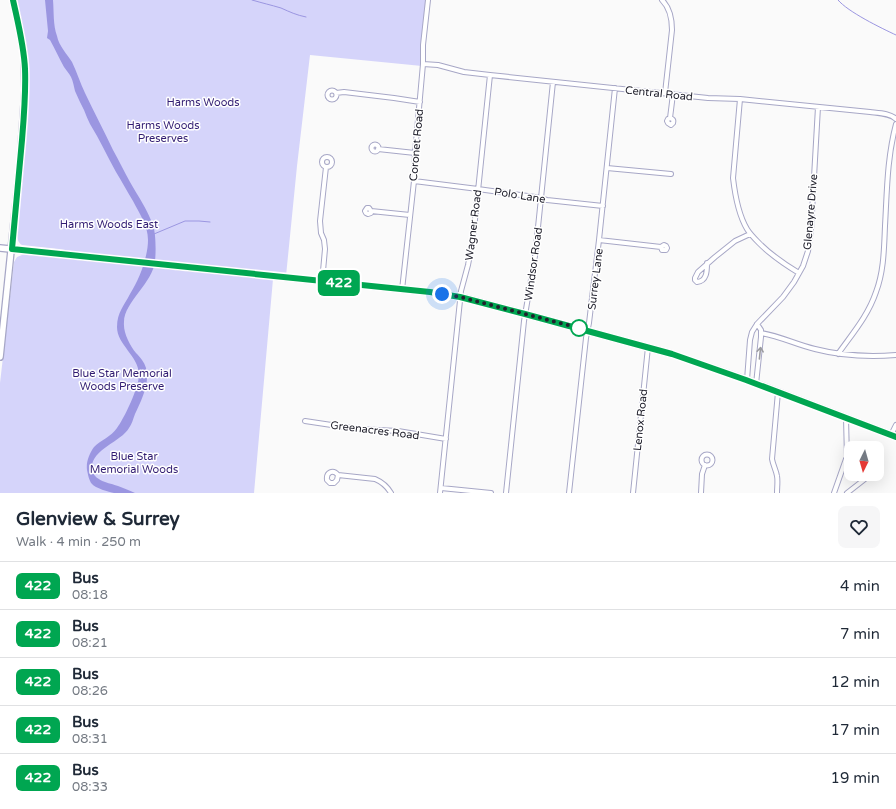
<!DOCTYPE html>
<meta charset="utf-8">
<style>
:root{--surface:#fff;--page:#f6f6f7;--text:#1f2937;--muted:#747a83;--line:#e0e1e3}
body{margin:0;font-family:"Varela Round",sans-serif;background:var(--page);color:var(--text);height:100vh;display:flex;flex-direction:column;font-size:15px;white-space:nowrap}
*{box-sizing:border-box;margin:0}
p{font-size:13px;color:var(--muted)}
.icon{flex:none;width:22px;height:22px;fill:none;stroke:currentColor;stroke-width:2;stroke-linecap:round;stroke-linejoin:round}
.map{position:relative;height:493px;overflow:hidden}
.drawer{display:flex;flex-direction:column;background:var(--surface);flex:1}
.drawer>*{flex:none}
.badge{padding:0 8px;border-radius:6px;font-size:14px;line-height:26px}
.needle{width:26px;rotate:185deg}
.fabs{position:absolute;left:844px;top:441px;display:grid;gap:8px}
.fabs a{display:grid;place-items:center;width:40px;height:40px;border-radius:8px;background:var(--surface);box-shadow:0 4px 16px #0002;font-size:20px}
.you{position:absolute;width:20px;height:20px;margin:-10px;border:3px solid #fff;border-radius:50%;background:#1a73e8;box-shadow:0 0 0 6px #1a73e833}
.map>.badge{position:absolute;translate:-50% -50%;box-shadow:0 0 0 2px #fff}
.round{display:grid;place-items:center;flex:none;width:42px;height:42px;border-radius:8px;background:var(--page)}
.summary{display:flex;align-items:center;justify-content:space-between;height:68px;padding:0 16px}
h1{font-size:19px;font-weight:700;line-height:30px}
ul{padding:0;list-style:none}
li{display:flex;align-items:center;gap:12px;height:48px;padding:0 16px;border-top:1px solid var(--line)}
li div{flex:1}
li b{display:block;font-size:15px}
li em{font-style:normal}
li .badge{min-width:44px;font-weight:700;text-align:center}
.map>svg:first-child{display:block}
</style>
<div class="map">
<svg width="896" height="493" viewBox="0 0 896 493">
<rect width="100%" height="100%" fill="#fafafa"/>
<path fill="#d5d4fa" d="M16 0H426L422 66 310 55 297 166 286 276 113 258 59 249 22 245C16 241 17 234 17 228L27 118 28 89 27 54 25 40Z
M22 255H28L273 279 254 493H0V383L14 262 17 257Z"/>
<path fill="#9b96e1" d="M45 0H53C54 12 53 25 57 36 59 46 67 54 72 62 77 72 80 83 85 93 94 112 104 131 113 150 119 161 124 171 130 182 138 196 147 209 153 225 156 234 156 252 155 261 153 283 124 302 124 322 123 333 130 345 136 353 138 355 140 357 142 360 154 376 142 399 135 414 133 419 132 424 129 428 121 442 90 450 92 469 93 481 110 483 118 486 124 488 130 491 135 493 128 493 121 493 114 493 109 492 95 488 92 484 89 481 88 474 87 470 86 462 89 454 94 447 101 440 111 437 117 428 124 419 139 387 139 375 139 356 117 345 117 327 117 312 124 306 130 294 139 280 148 257 148 240 148 225 139 213 133 201 127 191 122 182 116 172 107 156 100 140 90 124 88 120 86 115 84 110 81 104 78 98 75 91 74 87 73 81 71 77 69 73 66 70 64 67 59 58 55 49 50 40L47 38 48 31Z"/>
<g fill="none" stroke-linecap="round" stroke-linejoin="round">
<path stroke="#9b96e1" stroke-width="1" d="M252 0C262 3 271 5 281 8 290 12 296 15 306 17
M838 0C848 12 881 28 896 35
M154 234 185 221H199L210 222"/>
<g stroke="#a7a7c6" stroke-width="6">
<path id="minor" d="M662 0C670 8 672 19 672 30L665 93
M423 64 438 65 464 72 490 75 708 98 740 99 870 112C879 113 890 113 896 119
M327.5 95a4.5 4.5 0 1 1 9 0a4.5 4.5 0 1 1-9 0Z
M336 93 344 92 394 98 420 102
M740 99 733 178C735 195 738 214 747 229 750 234 755 239 759 243 771 255 784 264 799 273
M670 118C673 119 674 120 673 123L671 125 668 123 667 121 668 119 670 118 673 94
M371.5 148a3.5 3.5 0 1 1 7 0a3.5 3.5 0 1 1-7 0Z
M378 149 415 153
M322 162a5 5 0 1 1 10 0a5 5 0 1 1-10 0Z
M607 168 671 174
M414 181 478 189 535 197 547 200 603 206
M371 211V213L368 214 366 213 365 211 367 208H369L371 211 410 215
M599 240 661 247 662 250H666L667 248 666 246 664 245 661 247
M707 263C707 271 707 281 697 282L695 280V278L698 272 715 257 735 241 750 234
M322 282 325 249 324 240 321 233 320 221 326 167
M402 290 414 181 415 153 423 64V45L428 0
M761 333C780 336 797 345 815 349 842 356 869 357 896 355
M838 354C852 334 868 316 876 292 884 271 884 248 885 226 887 191 887 158 896 124
M747 380 750 340 752 332 757 324 783 297 794 282 803 266 808 251 811 230 818 107
M756 384 761 337V330L757 324
M846 418 847 458
M305 421 358 429 398 431 446 439
M891 435 896 425
M701.5 460a5.5 5.5 0 1 1 11 0a5.5 5.5 0 1 1-11 0Z
M338 475 337 480 334 483H330L327 480C326 472 333 469 338 475L375 479C382 482 387 486 391 493
M441 488 491 493
M440 493 461 291 468 265 473 239 490 75
M506 493 524 321 535 256 553 82
M569 493 586 338 589 323 599 240 615 88
M633 493 648 347
M701 493 702 474 705 465
M777 493C777 487 778 481 777 476 776 470 773 465 772 459L778 392
M834 493 846 459 847 458 851 459
M847 493 865 479 866 474"/>
</g>
<g stroke="#a7a7c6" stroke-width="8">
<path id="major" d="M0 248 430 292 461 297 525 314 672 354 747 380 896 437
M0 357 20 164 25 90 24 55 19 26 13 0"/>
</g>
<use href="#minor" stroke="#fff" stroke-width="4"/>
<use href="#major" stroke="#fff" stroke-width="5.5"/>
</g>
<defs><path id="oneway-shaft" d="M-6 0H5M1.5-3L5.5 0L1.5 3" fill="none" stroke-width="1.6" stroke-linecap="round" stroke-linejoin="round"/></defs>
<use stroke="#9b9ba0" href="#oneway-shaft" transform="translate(760 353) rotate(-84)"/>
<g fill="none" stroke-linecap="round" stroke-linejoin="round">
<g stroke="#fff" stroke-width="9">
<path id="line" d="M13 0C18 23 24 46 25 69 26 93 24 116 22 140 19 176 15 213 12 249L430 292 460 297 525 314 672 354 746 380 896 437"/>
</g>
<use href="#line" stroke="#00a651" stroke-width="6"/>
<path stroke="#21212d" stroke-width="4" stroke-dasharray="0 7.2" d="M442 294 460 297 579 328"/>
</g>
<circle fill="#fff" stroke="#00a651" stroke-width="2" cx="579" cy="328" r="8"/>
<g text-anchor="middle" stroke-width="3" stroke-linejoin="round" paint-order="stroke">
<g font-size="11" fill="#21212d" stroke="#fff">
<text transform="translate(659 93) rotate(6)" y="4">Central Road</text>
<text transform="translate(416 145) rotate(-85)" y="4">Coronet Road</text>
<text transform="translate(520 195) rotate(9)" y="4">Polo Lane</text>
<text transform="translate(810 212) rotate(-85)" y="4">Glenayre Drive</text>
<text transform="translate(473 225) rotate(-83)" y="4">Wagner Road</text>
<text transform="translate(533 264) rotate(-82)" y="4">Windsor Road</text>
<text transform="translate(595 279) rotate(-83)" y="4">Surrey Lane</text>
<text transform="translate(640 420) rotate(-84)" y="4">Lenox Road</text>
<text transform="translate(375 430) rotate(7)" y="4">Greenacres Road</text>
</g>
<g font-size="11" fill="#311c72" stroke="#fff">
<text x="203" y="106">Harms Woods</text>
<text x="163" y="129">Harms Woods<tspan x="163" dy="13">Preserves</tspan></text>
<text x="109" y="228">Harms Woods East</text>
<text x="122" y="377">Blue Star Memorial<tspan x="122" dy="13">Woods Preserve</tspan></text>
<text x="134" y="460">Blue Star<tspan x="134" dy="13">Memorial Woods</tspan></text>
</g>
</g>
</svg>
<div class="fabs">
<a><svg class="needle" viewBox="-14 -14 28 28"><path d="M0-13l5 13h-10z" fill="#e53935"/><path d="M0 13l5-13h-10z" fill="#747a83"/></svg></a>
</div>
<div class="you" style="left:442px;top:294px"></div>
<b class="badge" style="left:339px;top:283px;background:#00a651;color:#fff">422</b>
</div>
<section class="drawer">
<div class="summary"><div><h1>Glenview &amp; Surrey</h1><p>Walk · 4 min · 250 m</p></div><a class="round"><svg class="icon" aria-label="heart" viewBox="0 0 24 24"><path d="M12 20l-8-8c-3-5 5-10 8-4 3-6 11-1 8 4z"/></svg></a></div>
<ul>
<li><span class="badge" style="background:#00a651;color:#fff">422</span><div><b>Bus</b><p>08:18</p></div><em>4 min</em></li>
<li><span class="badge" style="background:#00a651;color:#fff">422</span><div><b>Bus</b><p>08:21</p></div><em>7 min</em></li>
<li><span class="badge" style="background:#00a651;color:#fff">422</span><div><b>Bus</b><p>08:26</p></div><em>12 min</em></li>
<li><span class="badge" style="background:#00a651;color:#fff">422</span><div><b>Bus</b><p>08:31</p></div><em>17 min</em></li>
<li><span class="badge" style="background:#00a651;color:#fff">422</span><div><b>Bus</b><p>08:33</p></div><em>19 min</em></li>
</ul>
</section>
